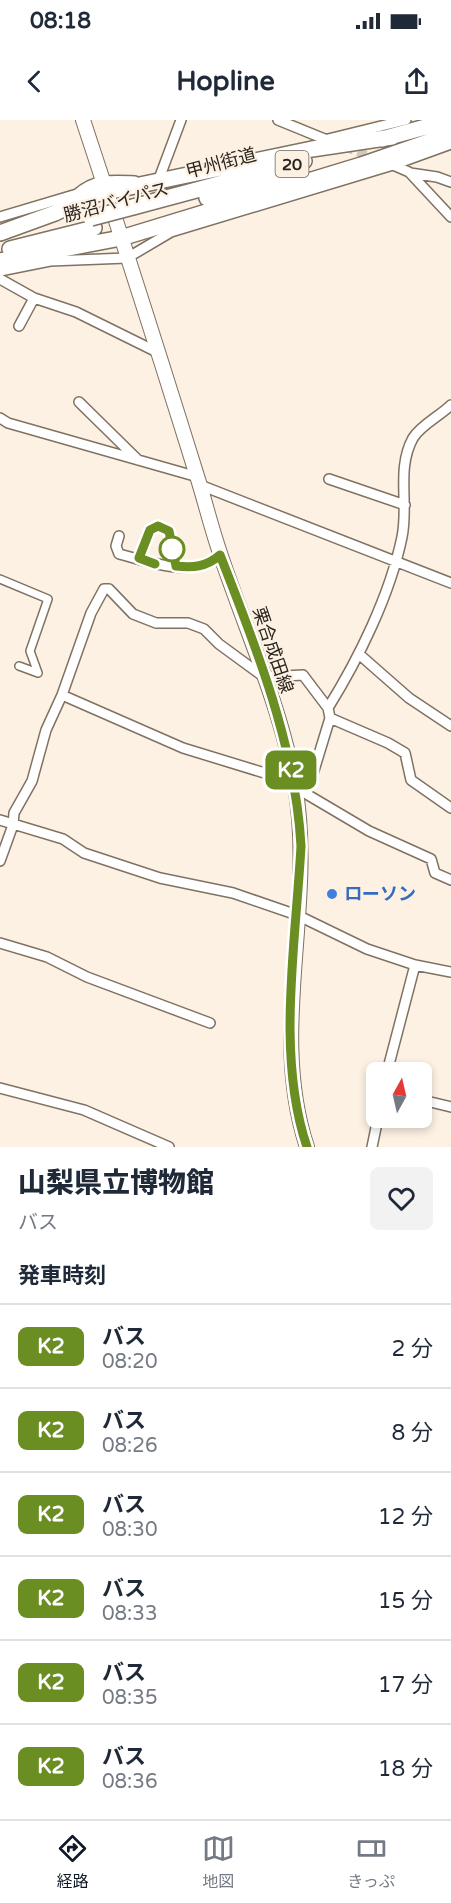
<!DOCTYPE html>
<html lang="ja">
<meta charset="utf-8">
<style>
:root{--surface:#fff;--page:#f2f2f3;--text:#1f2937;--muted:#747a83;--line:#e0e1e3;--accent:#111827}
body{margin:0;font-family:"Varela Round","Noto Sans JP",sans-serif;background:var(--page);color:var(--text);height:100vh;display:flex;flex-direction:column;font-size:22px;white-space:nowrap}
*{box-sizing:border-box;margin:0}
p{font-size:20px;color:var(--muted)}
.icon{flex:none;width:33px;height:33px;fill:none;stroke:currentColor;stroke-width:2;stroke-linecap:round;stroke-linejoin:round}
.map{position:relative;height:1027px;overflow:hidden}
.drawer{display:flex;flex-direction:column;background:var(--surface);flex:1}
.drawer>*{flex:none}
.badge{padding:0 12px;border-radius:9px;font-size:21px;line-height:39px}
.needle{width:39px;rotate:8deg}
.tools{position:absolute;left:366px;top:942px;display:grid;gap:12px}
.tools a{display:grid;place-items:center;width:66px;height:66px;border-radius:9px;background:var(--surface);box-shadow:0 3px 9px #0003;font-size:30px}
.map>.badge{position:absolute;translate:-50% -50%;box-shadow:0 0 0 3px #fff}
h2{padding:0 18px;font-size:22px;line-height:54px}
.round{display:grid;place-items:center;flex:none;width:63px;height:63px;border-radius:9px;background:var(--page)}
.headline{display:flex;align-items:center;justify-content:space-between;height:102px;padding:0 18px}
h1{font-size:28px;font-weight:800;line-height:45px}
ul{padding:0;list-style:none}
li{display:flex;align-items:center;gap:18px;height:84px;padding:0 18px;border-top:2px solid var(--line)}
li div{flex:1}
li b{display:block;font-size:22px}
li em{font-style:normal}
li .badge{min-width:66px;font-weight:700;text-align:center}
.status{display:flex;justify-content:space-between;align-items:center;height:42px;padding:0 30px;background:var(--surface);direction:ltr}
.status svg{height:16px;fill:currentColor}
header{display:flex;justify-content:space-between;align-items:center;height:78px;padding:0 18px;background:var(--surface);font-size:27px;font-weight:800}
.tabs{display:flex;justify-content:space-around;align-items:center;height:84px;border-top:2px solid var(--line);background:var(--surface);font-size:16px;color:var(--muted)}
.tabs a{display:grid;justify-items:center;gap:3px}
.tabs .selected{color:var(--accent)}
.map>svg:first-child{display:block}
</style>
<div class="status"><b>08:18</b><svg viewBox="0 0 49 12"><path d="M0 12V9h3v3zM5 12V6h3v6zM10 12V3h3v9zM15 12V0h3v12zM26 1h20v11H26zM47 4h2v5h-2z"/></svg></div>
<header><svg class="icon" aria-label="back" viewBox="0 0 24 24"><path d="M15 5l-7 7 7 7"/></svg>Hopline<svg class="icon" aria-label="share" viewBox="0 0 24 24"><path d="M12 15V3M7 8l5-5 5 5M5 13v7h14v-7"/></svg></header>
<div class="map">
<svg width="451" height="1027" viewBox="0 0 451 1027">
<rect width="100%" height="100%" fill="#fdf1e3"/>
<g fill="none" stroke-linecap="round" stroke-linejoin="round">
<path stroke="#d3c8bc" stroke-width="9" stroke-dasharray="9 4.5" stroke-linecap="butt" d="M345 27 377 39"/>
<g stroke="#7f7262" stroke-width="10">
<path id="pedestrian" d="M0 459 48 479 30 531 38 553
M19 546 38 553"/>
</g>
<g stroke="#7f7262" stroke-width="12">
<path id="minor" d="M278 0 327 20
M324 20 406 0
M393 45 409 52 451 97
M410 53 437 57 451 62
M160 56 181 0
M0 97 77 74C95 58 112 60 135 61
M0 151 50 141 127 138 171 112 393 45 451 24
M0 159 34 178 19 206
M34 178 76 192 157 232
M79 282 138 340
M0 298 8 303 198 357
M329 359 405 385
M200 365 451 463
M119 416 116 426 119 434C152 442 191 459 220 435
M139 438 150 410 158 406 169 411 175 446
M360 535 409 578 451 606
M62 575 183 628 294 662
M328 588C359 538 390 475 402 417 409 383 396 349 413 318 421 305 440 296 451 285
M330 598 312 657 303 672 369 711 431 739 435 753 451 760
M0 700 63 719 84 733 160 758 233 773 297 795 367 829 415 845 451 852
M0 741 13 705 14 693 32 661 46 610 62 575 91 493 104 469H109L133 494 156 503H188L204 509 219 524 264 557 303 555 328 588 330 598 388 623 405 633 411 660 451 688
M0 823 47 837 87 857 210 903
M387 952 415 845
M0 968 84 990 169 1027
M422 980 451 987
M372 1027 378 998"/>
</g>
<g stroke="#7f7262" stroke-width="16">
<path id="secondary" d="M83 0C122 118 160 237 197 356 205 381 211 407 220 433 245 509 281 586 295 666 316 786 268 909 307 1027"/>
</g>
<g stroke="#7f7262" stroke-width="18">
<path id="trunk" d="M382 19 451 0
M207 78 294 54
M133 87 304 41
M0 113 55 93 92 75 312 29 392 17
M10 129 94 108
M0 141 121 118 361 45 451 14"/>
</g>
<use href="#pedestrian" stroke="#fff" stroke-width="7"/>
<use href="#minor" stroke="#fff" stroke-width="9"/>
<use href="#secondary" stroke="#fff" stroke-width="14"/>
<use href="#trunk" stroke="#fff" stroke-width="15"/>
<g stroke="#7f7262" stroke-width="18" stroke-linecap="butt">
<path id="trunk-bridge" d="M91 98 133 87"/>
</g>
<use href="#trunk-bridge" stroke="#fff" stroke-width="15"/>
</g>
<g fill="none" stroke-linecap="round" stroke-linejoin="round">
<g stroke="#fff" stroke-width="14">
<path id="line" d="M155 444 139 438 150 410 158 406 169 411 176 446C193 448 206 447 220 435 256 526 296 628 301 726 296 821 276 936 307 1027"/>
</g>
<use href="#line" stroke="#6b8e23" stroke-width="9"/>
</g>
<circle fill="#fff" stroke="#6b8e23" stroke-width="3" cx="172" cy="429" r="12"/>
<circle fill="#3f7fe0" stroke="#fdf1e3" stroke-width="2" cx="332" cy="774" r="6"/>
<g text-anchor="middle" stroke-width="4.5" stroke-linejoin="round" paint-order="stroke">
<rect fill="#fdf1e3" stroke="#696259" stroke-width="1.5" x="275.5" y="31" width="33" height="26" rx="4.5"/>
<g font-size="16" font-weight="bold" fill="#2a241e">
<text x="292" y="50">20</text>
</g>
<g font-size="18" fill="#2a241e" stroke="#fdf1e3">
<text transform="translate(221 43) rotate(-15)" y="6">甲州街道</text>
<text transform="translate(116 82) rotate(-15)" y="6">勝沼バイパス</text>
<text transform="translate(273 530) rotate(71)" y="6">栗合成田線</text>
</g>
<g font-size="18" font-weight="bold" fill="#366cbe" stroke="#fdf1e3" text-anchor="start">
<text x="344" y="780">ローソン</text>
</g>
</g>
</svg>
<div class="tools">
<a><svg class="needle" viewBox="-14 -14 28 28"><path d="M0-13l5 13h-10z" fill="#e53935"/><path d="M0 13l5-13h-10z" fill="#747a83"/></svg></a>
</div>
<b class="badge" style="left:291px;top:650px;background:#6b8e23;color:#fff">K2</b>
</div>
<section class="drawer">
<div class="headline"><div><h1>山梨県立博物館</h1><p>バス</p></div><a class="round"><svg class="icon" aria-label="heart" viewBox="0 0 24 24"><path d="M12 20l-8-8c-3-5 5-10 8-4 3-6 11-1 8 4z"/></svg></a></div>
<h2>発車時刻</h2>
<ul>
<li><span class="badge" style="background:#6b8e23;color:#fff">K2</span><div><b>バス</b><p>08:20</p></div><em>2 分</em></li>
<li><span class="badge" style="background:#6b8e23;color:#fff">K2</span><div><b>バス</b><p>08:26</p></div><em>8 分</em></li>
<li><span class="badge" style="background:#6b8e23;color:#fff">K2</span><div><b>バス</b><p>08:30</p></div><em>12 分</em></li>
<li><span class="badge" style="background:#6b8e23;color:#fff">K2</span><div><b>バス</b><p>08:33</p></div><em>15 分</em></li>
<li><span class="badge" style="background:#6b8e23;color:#fff">K2</span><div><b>バス</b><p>08:35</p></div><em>17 分</em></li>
<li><span class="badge" style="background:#6b8e23;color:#fff">K2</span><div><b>バス</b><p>08:36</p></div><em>18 分</em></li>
</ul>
</section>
<nav class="tabs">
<a class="selected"><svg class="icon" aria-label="directions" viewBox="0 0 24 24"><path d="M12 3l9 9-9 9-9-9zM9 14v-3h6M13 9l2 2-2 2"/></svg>経路</a>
<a><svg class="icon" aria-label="map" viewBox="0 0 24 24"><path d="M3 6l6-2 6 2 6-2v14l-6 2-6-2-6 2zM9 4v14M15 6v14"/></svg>地図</a>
<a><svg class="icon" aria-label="tickets" viewBox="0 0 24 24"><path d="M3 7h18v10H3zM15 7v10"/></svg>きっぷ</a>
</nav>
